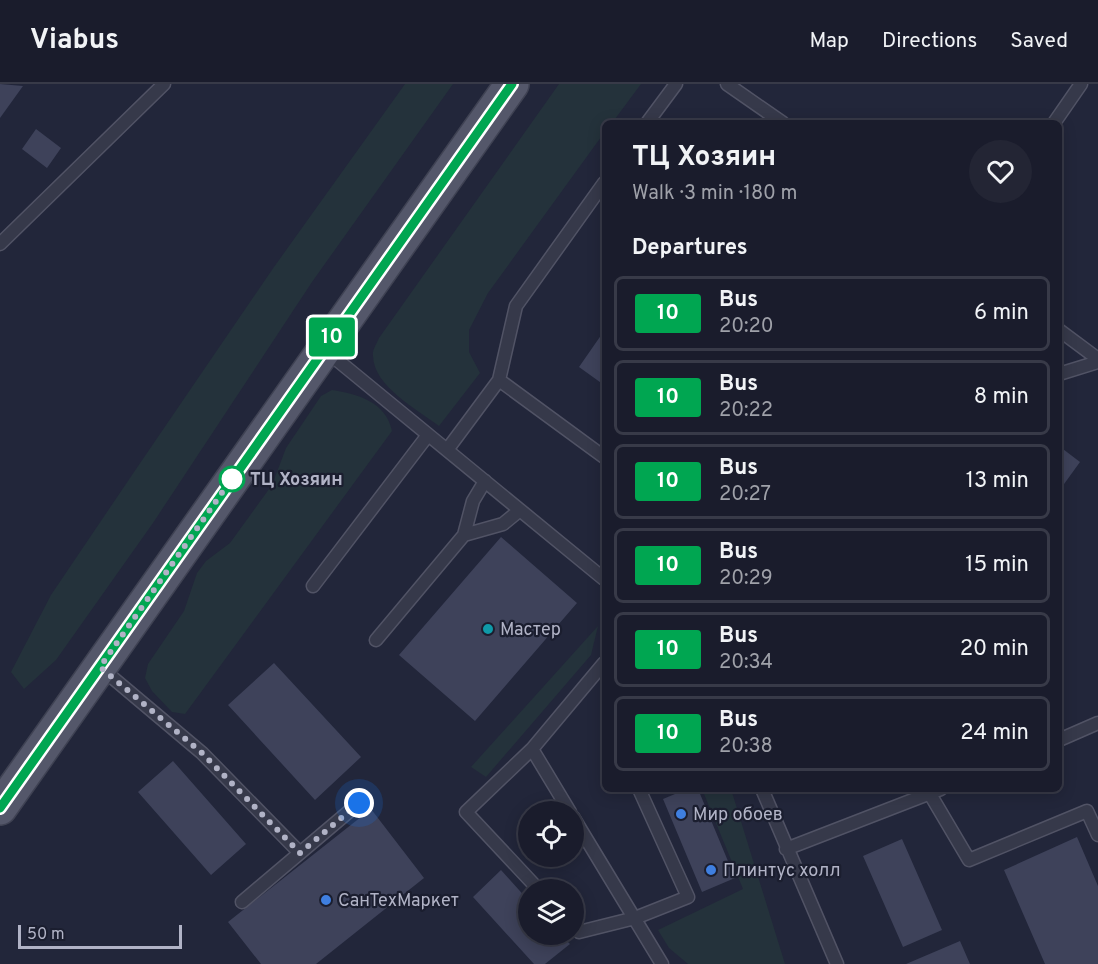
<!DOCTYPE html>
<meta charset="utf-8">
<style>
:root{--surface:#1a1c2c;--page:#232534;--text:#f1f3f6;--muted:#9fa1a9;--line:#383a48}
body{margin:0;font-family:Overpass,sans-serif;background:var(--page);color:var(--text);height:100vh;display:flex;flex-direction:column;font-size:22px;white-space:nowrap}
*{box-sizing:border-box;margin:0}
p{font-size:20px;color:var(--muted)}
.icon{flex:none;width:33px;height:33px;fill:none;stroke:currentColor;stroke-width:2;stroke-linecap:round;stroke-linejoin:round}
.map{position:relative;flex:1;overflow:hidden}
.drawer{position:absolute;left:602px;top:36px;width:460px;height:672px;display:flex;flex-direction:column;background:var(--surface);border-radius:9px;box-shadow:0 3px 15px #0003,0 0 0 2px var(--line)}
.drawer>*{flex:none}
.badge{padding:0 12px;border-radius:4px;font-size:21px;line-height:39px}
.buttons{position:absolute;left:518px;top:717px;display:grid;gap:12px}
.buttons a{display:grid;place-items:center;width:66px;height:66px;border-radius:50%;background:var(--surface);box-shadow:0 3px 15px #0003,0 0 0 2px var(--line);font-size:30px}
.scale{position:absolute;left:18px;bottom:15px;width:164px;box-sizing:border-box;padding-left:6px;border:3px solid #b1b3c6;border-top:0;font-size:16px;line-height:21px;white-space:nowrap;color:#b1b3c6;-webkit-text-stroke:4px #1b1e2f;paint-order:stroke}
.you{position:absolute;width:30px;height:30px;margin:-15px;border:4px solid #fff;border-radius:50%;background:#1a73e8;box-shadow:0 0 0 9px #1a73e833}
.map>.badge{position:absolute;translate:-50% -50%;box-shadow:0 0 0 3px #fff}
h2{padding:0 30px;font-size:22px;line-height:54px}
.round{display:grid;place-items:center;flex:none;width:63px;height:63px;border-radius:32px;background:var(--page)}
.summary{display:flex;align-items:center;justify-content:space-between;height:102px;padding:0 30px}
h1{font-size:28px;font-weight:700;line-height:45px}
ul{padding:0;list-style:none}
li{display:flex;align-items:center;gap:18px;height:75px;margin:0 12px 9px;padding:0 18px;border:3px solid var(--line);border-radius:9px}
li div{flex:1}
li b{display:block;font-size:22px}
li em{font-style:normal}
li .badge{min-width:66px;font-weight:700;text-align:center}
header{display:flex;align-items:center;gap:36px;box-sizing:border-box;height:84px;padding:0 30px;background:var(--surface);border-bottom:2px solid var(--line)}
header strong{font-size:28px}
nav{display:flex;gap:33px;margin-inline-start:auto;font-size:21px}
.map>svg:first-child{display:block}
</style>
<header>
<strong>Viabus</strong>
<nav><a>Map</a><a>Directions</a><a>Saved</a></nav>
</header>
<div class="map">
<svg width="1098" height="880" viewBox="0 0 1098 880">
<rect width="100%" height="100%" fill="#22263a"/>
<path fill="#24323b" d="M405 0H453L312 198 153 439 56 576 24 605 11 588 51 511 132 391 274 183Z
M559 0H641L612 39H604V49L488 209 469 246V268L480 289 439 342C417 325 374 303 373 272 372 266 377 259 379 254Z
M332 306C358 310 386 318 392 347L185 630 172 628 152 607 145 594 148 580 184 527 197 489 206 477 230 459 272 401 286 364 321 312Z
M598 542 591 571 486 693 471 683Z
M702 705H731L785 880H688L669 864 658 846 743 805Z"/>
<path fill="#3e425a" d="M0 0 23 2 0 34Z
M36 45 61 64 47 84 22 65Z
M604 247V301L579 283Z
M1059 362 1080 378 1059 407Z
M501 453 577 519 475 637 399 571Z
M274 579 361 673 315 716 228 621Z
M173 677 246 760 211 791 138 708Z
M687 705H698L735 794 702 808 663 715Z
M371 725 424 794 316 880H261L228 838Z
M1077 753 1098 802V880H1045L1004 786Z
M902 755 942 846 903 863 863 772Z
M501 786 528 816V850H560L570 860 545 880H534L473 813Z
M960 857 970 880H906Z"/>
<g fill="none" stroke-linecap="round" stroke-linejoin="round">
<g stroke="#515365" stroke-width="15">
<path id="lane" d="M727 0 783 39
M647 39 676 0
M1054 39 1081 0
M0 160 164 0
M1059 246 1098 275
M325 266 604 495
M1059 290 1098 278
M499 296 516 222 604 99
M447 366 499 296 604 373
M464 451 503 440 520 426
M313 502 428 351
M376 556 464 451 473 417 485 397
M101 584 202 669 300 769
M1059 656 1098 639
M532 665 466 728 539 806
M762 705 837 880
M930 710 969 776 1087 727 1098 751
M570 728 532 665 604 579
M573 733 662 880
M786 765 941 705
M242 818 359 719
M573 842 579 848 635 834 688 813 639 705"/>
</g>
<g stroke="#3f4253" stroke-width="36">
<path id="primary" d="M0 724 512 0"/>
</g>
<use href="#lane" stroke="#36394a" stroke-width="12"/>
<use href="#primary" stroke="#54576a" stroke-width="33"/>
</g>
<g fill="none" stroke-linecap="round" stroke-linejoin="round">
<g stroke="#fff" stroke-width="14">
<path id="line" d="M0 724 512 0"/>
</g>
<use href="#line" stroke="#00a651" stroke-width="9"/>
<path stroke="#b1b3c6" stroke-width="6" stroke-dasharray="0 10.8" d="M232 395 233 393 100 583 202 669 300 769 359 719"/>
</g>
<circle fill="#fff" stroke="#00a651" stroke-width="3" cx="232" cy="395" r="12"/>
<circle fill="#0f9aa8" stroke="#1b1e2f" stroke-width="2" cx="488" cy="545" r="6"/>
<g fill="#3f7fe0" stroke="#1b1e2f" stroke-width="2">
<circle cx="681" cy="730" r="6"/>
<circle cx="711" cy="786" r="6"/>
<circle cx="326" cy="816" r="6"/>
</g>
<g text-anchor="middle" stroke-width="4.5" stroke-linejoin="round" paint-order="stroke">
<g font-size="18" font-weight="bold" fill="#b1b3c6" stroke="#1b1e2f" text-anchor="start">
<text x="250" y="401">ТЦ Хозяин</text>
</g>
<g font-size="18" fill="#b1b3c6" stroke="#1b1e2f" text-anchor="start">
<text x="500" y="551">Мастер</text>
<text x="693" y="736">Мир обоев</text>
<text x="723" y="792">Плинтус холл</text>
<text x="338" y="822">СанТехМаркет</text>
</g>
</g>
</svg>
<div class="buttons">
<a><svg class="icon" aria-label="locate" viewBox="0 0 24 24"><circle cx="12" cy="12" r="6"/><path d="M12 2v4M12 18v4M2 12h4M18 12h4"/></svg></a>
<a><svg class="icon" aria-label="layers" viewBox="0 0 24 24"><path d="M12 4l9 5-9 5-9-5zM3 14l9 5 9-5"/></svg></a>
</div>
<div class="scale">50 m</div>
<div class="you" style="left:359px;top:719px"></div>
<b class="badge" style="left:332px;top:253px;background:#00a651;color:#fff">10</b>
<section class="drawer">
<div class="summary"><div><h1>ТЦ Хозяин</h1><p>Walk · 3 min · 180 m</p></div><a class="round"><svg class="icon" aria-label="heart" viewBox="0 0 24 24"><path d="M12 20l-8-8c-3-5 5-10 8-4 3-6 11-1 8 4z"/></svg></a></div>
<h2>Departures</h2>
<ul>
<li><span class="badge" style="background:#00a651;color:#fff">10</span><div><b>Bus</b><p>20:20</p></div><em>6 min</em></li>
<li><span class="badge" style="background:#00a651;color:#fff">10</span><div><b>Bus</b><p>20:22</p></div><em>8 min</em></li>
<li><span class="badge" style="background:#00a651;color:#fff">10</span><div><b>Bus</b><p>20:27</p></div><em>13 min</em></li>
<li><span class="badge" style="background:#00a651;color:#fff">10</span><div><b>Bus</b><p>20:29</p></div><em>15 min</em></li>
<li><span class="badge" style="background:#00a651;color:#fff">10</span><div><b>Bus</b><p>20:34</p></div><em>20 min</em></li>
<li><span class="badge" style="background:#00a651;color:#fff">10</span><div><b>Bus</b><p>20:38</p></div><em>24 min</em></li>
</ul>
</section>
</div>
